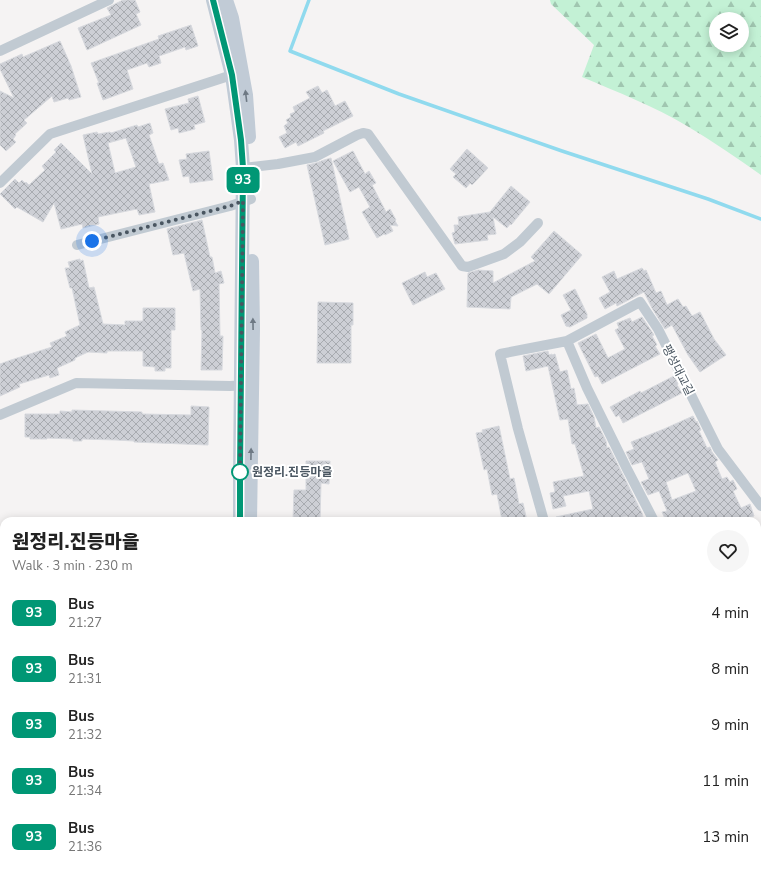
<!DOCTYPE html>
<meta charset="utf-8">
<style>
:root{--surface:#fff;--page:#f6f6f6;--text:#222;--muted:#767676}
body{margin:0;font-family:"Nunito Sans","Noto Sans KR",sans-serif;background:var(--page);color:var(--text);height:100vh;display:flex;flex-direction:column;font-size:15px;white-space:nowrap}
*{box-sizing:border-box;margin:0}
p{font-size:13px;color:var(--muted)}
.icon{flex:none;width:22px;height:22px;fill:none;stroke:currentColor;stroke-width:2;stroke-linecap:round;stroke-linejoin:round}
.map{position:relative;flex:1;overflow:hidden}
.sheet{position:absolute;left:0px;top:517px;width:761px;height:356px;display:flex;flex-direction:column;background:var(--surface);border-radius:12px 12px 0 0;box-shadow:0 2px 10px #0003}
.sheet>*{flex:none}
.badge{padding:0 8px;border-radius:6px;font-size:14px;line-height:26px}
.buttons{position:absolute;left:709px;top:12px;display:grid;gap:8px}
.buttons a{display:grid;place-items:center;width:40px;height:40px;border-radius:50%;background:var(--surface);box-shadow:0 2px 10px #0003;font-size:20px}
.you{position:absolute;width:20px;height:20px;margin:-10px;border:3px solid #fff;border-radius:50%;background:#1a73e8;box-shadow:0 0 0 6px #1a73e833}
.map>.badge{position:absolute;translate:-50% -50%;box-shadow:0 0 0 2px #fff}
.round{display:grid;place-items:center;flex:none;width:42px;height:42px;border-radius:21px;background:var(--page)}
.summary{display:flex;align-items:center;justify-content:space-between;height:68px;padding:0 12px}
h1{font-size:19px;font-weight:800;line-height:30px}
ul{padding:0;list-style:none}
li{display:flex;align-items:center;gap:12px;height:56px;padding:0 12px}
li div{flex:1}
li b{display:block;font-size:15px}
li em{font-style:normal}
li .badge{min-width:44px;font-weight:700;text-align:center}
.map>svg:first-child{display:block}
</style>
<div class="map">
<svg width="761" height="873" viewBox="0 0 761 873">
<defs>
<pattern id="forest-firs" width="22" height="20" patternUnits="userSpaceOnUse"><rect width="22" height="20" fill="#c3f1d5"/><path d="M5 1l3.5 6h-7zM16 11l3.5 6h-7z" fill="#a0c6b0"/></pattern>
<pattern id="building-cross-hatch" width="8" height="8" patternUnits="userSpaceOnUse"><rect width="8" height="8" fill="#cdcfd5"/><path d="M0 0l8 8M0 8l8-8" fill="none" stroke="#a8abb0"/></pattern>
</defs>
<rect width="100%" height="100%" fill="#f5f3f3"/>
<path fill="url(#forest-firs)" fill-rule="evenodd" d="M550 0H761V175C737 158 712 141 687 126 654 106 617 92 582 77L594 45 551 4ZM716 19H742V45H716Z"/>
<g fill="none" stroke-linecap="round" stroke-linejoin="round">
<path stroke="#90daee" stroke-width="3.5" d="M309 0 290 51 399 94 562 151 708 199 761 219"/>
</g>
<path fill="url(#building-cross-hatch)" stroke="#d7d9de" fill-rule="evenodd" d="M123 0H135L140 12 136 14 141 25 87 50 78 28 111 15 107 8Z
M191 25 198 46 186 50 185 47 159 56 161 63 149 67 147 63 127 70 133 89 103 100 97 83H99L91 63 159 39 158 36Z
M60 41 71 66 81 97 69 100 68 98 54 102 52 96 24 120 27 123 15 134 16 135 13 139 16 142 6 151 0 145V91L14 98 0 69V64L22 54 23 57Z
M318 86 322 93 327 90 335 106 345 101 353 116 323 131 324 133 298 146 296 142 285 148 279 137 287 133 284 126 288 123 286 120 291 117 290 114 295 112 293 107 310 98 306 92Z
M198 96 205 122 194 125 195 129 179 133 178 128 171 130 165 109 189 103 188 99Z
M150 123 153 133 149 135 159 164 163 163 169 180 149 184 155 212 139 215 137 209 122 212 98 217 99 224 83 228 82 224 61 229 54 203 43 222 17 207 15 209 0 194 15 179 19 183 22 180 25 183 26 182 29 185 45 170 42 166 56 152 54 150 61 143 92 174 83 135 97 132 98 134 110 132 111 133 137 125 138 127ZM126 138 136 167 115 173 108 143Z
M467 149 488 168 472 185 470 183 466 188 453 177 456 174 450 169Z
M209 151 213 180 190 183 189 176 183 177 179 160 187 159 186 154Z
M353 151 365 174 369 171 376 183 372 185 386 212 390 209 396 220 395 221 398 226 390 225 393 231 385 235 384 234 377 238 362 212 370 207 359 187 350 192 333 161Z
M331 158 349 239 325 245 307 165 316 163 324 160Z
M511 186 530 202 511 225 510 224 507 228 493 217 496 234 487 235 488 240 455 244 452 233 455 232 454 225H459L458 217 490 212Z
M202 220 210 257H212L215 273 221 271 224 283 219 284 220 336H223L222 370H201L202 330H201L200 289 193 291 184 253 173 255 167 229Z
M554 231 582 255 549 294 537 284 511 297 510 309 467 307 468 273 478 270 493 271V283L535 261 531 257Z
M80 259V261L83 260 89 288 94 287 103 324 125 325V321H143V308H175V330H171V368H165V371H155V367L143 366V351H107V353L88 352 75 358V360L57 368 59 375 50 378 49 375 19 384 20 387 0 396V364L11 360 52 347 50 343 67 336 65 332 80 325 72 288H70L65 268H70L68 262Z
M642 268 644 271 646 270 656 293 661 291 667 305 678 299 683 307 686 306 692 316 700 312 714 339 726 355 700 372 688 355 672 325 665 329 652 308 644 292 617 306 616 303 605 309 599 298 610 292 602 277 614 271 617 279Z
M425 272 427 277 436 273 445 289 413 305 402 283Z
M575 289 587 314V318L570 327 566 326 561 315 571 310 563 295Z
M318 302 353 303V325H351V363H317Z
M642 317 654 335 652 336 657 345 655 346 660 354 602 384 598 376 595 377 578 343 596 334 608 358 625 349 615 330 619 328 617 323 630 318 632 322Z
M548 351 549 355 552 354V355L555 354 560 372 567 370 571 389 574 388 577 405 588 404 594 417 596 428 599 427 606 441 607 448 609 447 642 513 644 521H628L627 516 607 521H556V517L593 509 589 491 563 496 566 506 553 509 550 493 555 492 553 482 584 476 575 444H572L568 419 560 420 548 366 526 371 523 356Z
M674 376 678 384 677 385 682 393 623 423 619 415 616 417 610 407 640 391 641 393Z
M191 406 209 407 208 445 134 442V441L116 440 82 439V441H73V439L47 438V439H30V437H25V414H60V411L72 412V410L142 412V414L191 415Z
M693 416 696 422 697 421 701 430 699 431 707 448 710 447 712 452 718 460 715 462 722 479 727 477 730 482 733 480 737 489 733 491 741 508 750 504 754 516 740 521H666L662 512 667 511 659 491 648 495 641 482 649 479 642 462 632 465 626 452 634 449 631 442 664 429ZM688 473 696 491 672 500 666 482Z
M499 426 510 479 514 478 519 504 523 503 527 521H508V519L502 520 497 494 492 495 487 469 484 470 476 433 483 432 482 430Z
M306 461H330L329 484 321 483 320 521H293L294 490H306Z"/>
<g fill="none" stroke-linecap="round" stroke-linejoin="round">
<path stroke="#c1cad2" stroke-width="10" d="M0 51 109 0
M243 168 278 164 315 157 357 135 363 133 368 134 462 266 468 267 504 254 520 242 538 223
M0 183 50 134 238 73
M77 245 230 206 251 199
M567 341 587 388 627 469 654 521
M0 415 76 383 230 386 246 385
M544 521 518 429 500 354 567 341 640 302 658 329 718 449 761 506
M757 581 761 580
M226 873 227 869"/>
<path stroke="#c1cad2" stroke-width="12" d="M0 803 4 804"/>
<path stroke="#c1cbd6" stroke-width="14" d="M213 0 232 75 241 140 243 168 240 473V521
M226 0 232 18 246 95 249 137
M250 521 253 329 252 261
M278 869 279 873
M294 869 295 873"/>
</g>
<defs><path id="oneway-solid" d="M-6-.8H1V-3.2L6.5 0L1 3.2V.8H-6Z"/></defs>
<g fill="#6e7984">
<use href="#oneway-solid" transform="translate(246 96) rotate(-97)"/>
<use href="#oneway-solid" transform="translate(253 324) rotate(-91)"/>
<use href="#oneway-solid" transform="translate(251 454) rotate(-89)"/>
</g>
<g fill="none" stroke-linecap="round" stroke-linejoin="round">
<g stroke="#fff" stroke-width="9">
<path id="line" d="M213 0 232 75 241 140 243 168 240 473V521"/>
</g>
<use href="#line" stroke="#009775" stroke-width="6"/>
<path stroke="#4a5661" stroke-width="4" stroke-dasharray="0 7.2" d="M92 241 230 206 243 201 240 473V472"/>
</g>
<circle fill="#fff" stroke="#009775" stroke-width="2" cx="240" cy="472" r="8"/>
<g text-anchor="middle" stroke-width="4" stroke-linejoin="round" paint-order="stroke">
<g font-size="12" fill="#4a5661" stroke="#fff">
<text transform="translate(678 370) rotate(63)" y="4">팽성대교길</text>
</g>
<g font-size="12" font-weight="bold" fill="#4a5661" stroke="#fff" text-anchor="start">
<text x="252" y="476">원정리.진등마을</text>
</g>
</g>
</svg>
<div class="buttons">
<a><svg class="icon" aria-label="layers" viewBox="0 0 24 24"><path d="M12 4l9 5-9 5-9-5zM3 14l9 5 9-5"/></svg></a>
</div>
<div class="you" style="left:92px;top:241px"></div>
<b class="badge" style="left:243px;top:180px;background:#009775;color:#fff">93</b>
<section class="sheet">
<div class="summary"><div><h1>원정리.진등마을</h1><p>Walk · 3 min · 230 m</p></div><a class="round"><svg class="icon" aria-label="heart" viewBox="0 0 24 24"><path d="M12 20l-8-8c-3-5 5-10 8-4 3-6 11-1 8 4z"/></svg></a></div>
<ul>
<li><span class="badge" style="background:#009775;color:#fff">93</span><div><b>Bus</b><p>21:27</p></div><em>4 min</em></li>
<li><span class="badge" style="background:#009775;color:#fff">93</span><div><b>Bus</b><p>21:31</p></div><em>8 min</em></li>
<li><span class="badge" style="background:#009775;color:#fff">93</span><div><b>Bus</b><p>21:32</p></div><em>9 min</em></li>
<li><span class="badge" style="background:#009775;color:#fff">93</span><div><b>Bus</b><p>21:34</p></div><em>11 min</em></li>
<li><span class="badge" style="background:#009775;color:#fff">93</span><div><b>Bus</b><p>21:36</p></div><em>13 min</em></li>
</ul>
</section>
</div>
